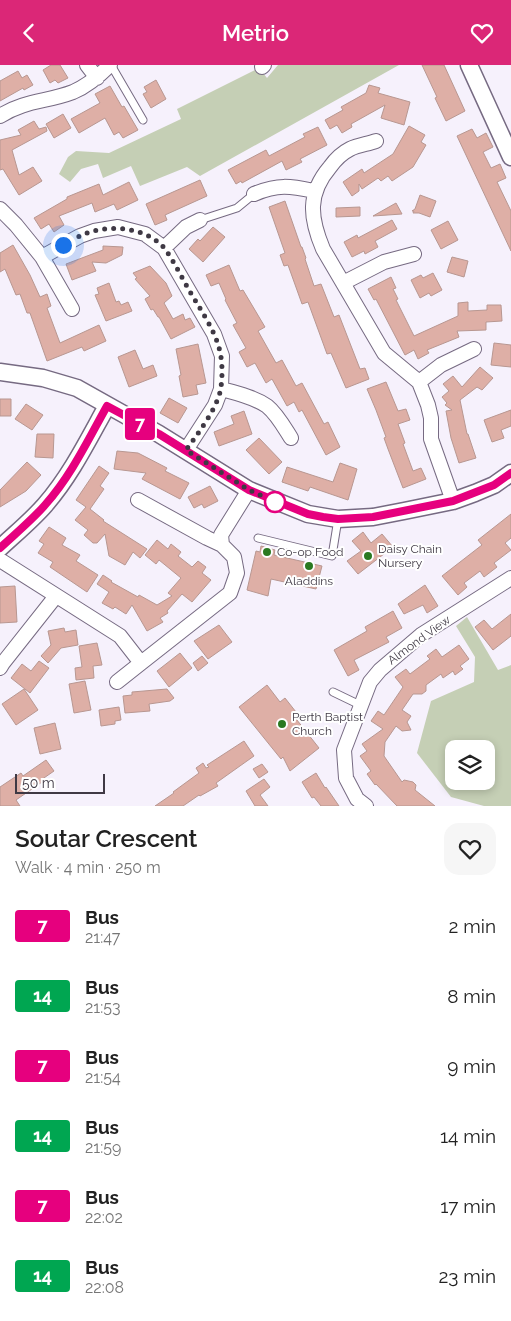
<!DOCTYPE html>
<meta charset="utf-8">
<style>
:root{--surface:#fff;--page:#f6f6f6;--text:#222;--muted:#767676;--accent:#db2777}
body{margin:0;font-family:Raleway,sans-serif;background:var(--page);color:var(--text);height:100vh;display:flex;flex-direction:column;font-size:19px;white-space:nowrap}
*{box-sizing:border-box;margin:0}
p{font-size:16px;color:var(--muted)}
.icon{flex:none;width:28px;height:28px;fill:none;stroke:currentColor;stroke-width:2;stroke-linecap:round;stroke-linejoin:round}
.map{position:relative;height:741px;overflow:hidden}
.side{display:flex;flex-direction:column;background:var(--surface);flex:1}
.side>*{flex:none}
.badge{padding:0 10px;border-radius:4px;font-size:18px;line-height:32px}
.controls{position:absolute;left:445px;top:675px;display:grid;gap:10px}
.controls a{display:grid;place-items:center;width:50px;height:50px;border-radius:10px;background:var(--surface);box-shadow:0 2px 8px #0003;font-size:25px}
.scale{position:absolute;left:15px;bottom:12px;width:90px;box-sizing:border-box;padding-left:5px;border:2px solid #3f3944;border-top:0;font-size:14px;line-height:18px;white-space:nowrap;color:#3f3944;-webkit-text-stroke:4px #fff;paint-order:stroke}
.you{position:absolute;width:25px;height:25px;margin:-12px;border:4px solid #fff;border-radius:50%;background:#1a73e8;box-shadow:0 0 0 8px #1a73e833}
.map>.badge{position:absolute;translate:-50% -50%;box-shadow:0 0 0 2px #fff}
.round{display:grid;place-items:center;flex:none;width:52px;height:52px;border-radius:15px;background:var(--page)}
.head{display:flex;align-items:center;justify-content:space-between;height:85px;padding:0 15px}
h1{font-size:24px;font-weight:600;line-height:38px}
ul{padding:0;list-style:none}
li{display:flex;align-items:center;gap:15px;height:70px;padding:0 15px}
li div{flex:1}
li b{display:block;font-size:19px}
li em{font-style:normal}
li .badge{min-width:55px;font-weight:700;text-align:center}
header{display:flex;justify-content:space-between;align-items:center;height:65px;padding:0 15px;background:var(--accent);color:#fff;font-size:22px;font-weight:600}
.map>svg:first-child{display:block}
</style>
<header><svg class="icon" aria-label="back" viewBox="0 0 24 24"><path d="M15 5l-7 7 7 7"/></svg>Metrio<svg class="icon" aria-label="heart" viewBox="0 0 24 24"><path d="M12 20l-8-8c-3-5 5-10 8-4 3-6 11-1 8 4z"/></svg></header>
<div class="map">
<svg width="511" height="741" viewBox="0 0 511 741">
<rect width="100%" height="100%" fill="#f6f1fc"/>
<path fill="#c5cfb5" fill-rule="evenodd" d="M278 0H399L200 111 187 102 140 121 131 101 103 113 98 99 81 104 70 117 59 109 68 92 76 86 109 88 181 54 177 44 259 3 267 13Z
M467 552 498 605 511 600V741H484L451 732 417 688 431 636 474 617 475 592 456 561ZM454 684H486V716H454Z"/>
<path fill="#deafa6" stroke="#b89791" d="M51 0H60L68 13 58 18 55 15 50 18 43 5Z
M422 0H444L465 46 446 56 435 33 437 32Z
M18 6 22 13 27 10 33 20 24 25 23 23 0 36V16Z
M156 15 166 34 151 43 143 29 147 27 144 22Z
M369 20 380 23 378 28 410 37 404 60 381 53 385 40 351 59 352 62 342 68 337 60 330 64 325 55 343 45 341 42 366 28Z
M110 21 122 42 124 41 138 65 123 73 119 67 114 70 105 53 79 68 71 54 100 38 95 29Z
M63 49 71 63 54 73 46 59Z
M34 56 39 64 46 62 47 66 12 85 19 110 33 102 42 116 19 130 3 104 0 105V75L21 70 18 65Z
M409 61 425 70 421 77 426 80 413 102 392 116 388 111 381 116 378 113 362 124 359 119V126L352 131 343 117 362 104 364 108 393 89Z
M318 62 327 80 300 94 302 97 286 105 282 96 242 118 241 116 236 119 228 105 266 85 269 91 305 72 303 69Z
M472 64 477 73 486 68 493 82 483 87 491 103 500 99 506 113 497 117 511 146V186L457 71Z
M200 115 207 131 165 150 167 155 155 160 146 139Z
M129 117 138 135 117 145 114 139 95 147 92 138 59 151 64 160 54 167 49 159 41 164 34 153 67 134V132L99 119 103 130Z
M420 130 436 136 430 152 419 148H413L414 146H412L415 144Z
M285 136 301 182H302L306 193 305 194 314 221 321 219 334 252 339 250 360 304 365 303 369 314 346 323 331 288 327 289 308 237 302 239 288 200 284 201 280 190 285 188 269 142Z
M396 138 402 149 373 151Z
M360 142V151L336 152V143Z
M392 155 397 164 375 176 378 182 365 189 364 186 352 192 344 177 357 170 358 173Z
M448 156 458 175 441 184 431 165Z
M213 162 225 172 203 197 189 184 198 174 200 176Z
M13 180 30 210 40 232 47 229 51 241 47 243 60 278 99 260 106 276 84 286 82 282 47 296 30 248H27L20 229 16 230 5 204 0 207V188Z
M103 181 123 182 122 190 106 198 92 197 96 206 72 215 66 199 103 185Z
M452 192 468 196 464 212 447 207Z
M229 200 240 226 243 225 265 262 258 266 276 298 282 295 296 321 302 318 324 359 328 357 340 382 326 390 302 345 299 347 294 337 287 341 272 314 266 318 255 298 247 302 239 287 246 283 233 260 237 258 225 235 226 234 219 218 211 221 206 210Z
M150 201 166 218 172 231 164 238 173 254 183 249 185 255 190 253 195 262 171 274 159 252H158L153 244 151 245 145 234 150 231 135 214 137 213 133 208Z
M433 208 442 225 431 231 429 228 420 233 411 215 421 210 423 213Z
M391 212 396 223 393 224 398 234 396 235 414 271 458 251V238L468 237V246L487 245V240H501L502 256 486 257V265L457 266 459 272 427 285 429 288 418 294 414 285 405 290 376 234 374 235 368 224Z
M109 218 116 237 119 236 121 240 128 237 132 246 106 256 95 230 99 229 97 223Z
M494 278 511 280V302L491 300Z
M198 279 206 318 196 320 198 329 183 332 179 311 181 310 176 284Z
M135 285 143 304 153 300 157 311 129 322 118 292Z
M480 302 493 313 482 325 477 322 460 335 467 369H468L476 393 459 398 451 373 446 346 452 345 445 340 447 338 442 332 449 326 443 319 453 311 462 322Z
M386 317 398 346 406 344 410 355 398 359 405 378 403 379 413 406 421 403 426 414 403 423 388 384 384 373 386 372 376 345 367 324Z
M169 333 187 343 178 358 160 348Z
M0 334H11V351H0Z
M26 339 43 350 32 365 15 354Z
M511 345V361L501 365 504 373 492 377 484 355Z
M244 346 252 369 219 381 214 367 234 359 231 351Z
M37 369H54L53 393 35 392Z
M259 373 282 397 269 409 246 385Z
M117 386 138 388 167 403 165 406 189 418 180 434 142 414 146 408 114 404Z
M27 397 41 410 26 426 0 442V425Z
M340 398 357 404 348 435 310 422 308 426 282 417 287 402 333 417Z
M99 401 109 408 100 421 104 424 90 444 104 455 103 456 147 484 140 493 133 487 125 500 109 491 105 469 97 478H93L84 470 88 465 75 455 86 442 76 435Z
M210 421 218 436 204 443 202 439 194 443 188 432Z
M511 449V473L505 478 511 485 494 498 497 502 484 512 480 506 464 518 467 522 458 530 442 511 482 480 478 475Z
M49 462 66 473 62 480 80 490 76 496 98 510 87 527 50 502 53 497 38 488 44 479 39 476Z
M363 467 371 478 382 469 393 482 358 509 347 496 361 486 352 476Z
M157 475 168 484 171 479 181 487 178 491 192 502 198 496 206 502 202 508 211 515 192 537 182 529 167 546 168 548 160 553 163 557 147 566 132 540 126 549 115 542 113 544 102 538 109 527 97 519 103 510 112 516 111 517 138 532 139 530 157 540 172 531 168 528 181 513 159 495 156 499 145 490Z
M261 481 275 485 274 490 322 501 316 524 271 514 268 531 247 525 256 486 260 487Z
M425 520 438 541 427 548 423 540 404 549 398 539Z
M15 521 17 557 0 558V522Z
M393 546 402 563 386 572 389 577 354 595 359 605 348 611 334 585 367 566 365 562Z
M511 549V571L493 585 475 562 484 555 492 564Z
M219 560 232 577 208 594 194 576Z
M64 563 65 567 76 565 78 580 61 583 48 598 41 591 51 580 48 566Z
M97 578 102 600 93 601 94 613 76 615 75 603 82 602 79 581Z
M459 580 469 594 460 601 463 604 455 610 453 606 443 613 441 609 426 620V626L422 629H413L402 645 411 651 407 657 411 665 402 666 396 661 385 677 384 691 402 717 404 715 413 717 416 720 415 725 435 741H397L376 719 375 720 367 709 371 706 360 691 367 686 362 679 383 664 371 656 378 646 384 650 403 622 395 612 406 604 410 609 430 594 427 591 436 584 442 592Z
M180 588 192 603 169 622 157 606Z
M202 591 208 598 198 606 193 598Z
M39 596 49 603 30 628 11 613 22 599 31 606Z
M85 616 91 645 74 648 69 619Z
M267 620 280 637 285 633 296 647 293 650 319 683 290 706 283 692 281 694 239 642Z
M24 624 38 645 16 660 2 639Z
M167 624 174 633 170 636 149 639 150 646 125 648 123 631 132 630V627Z
M119 642 121 655 115 656V659L101 661 99 645Z
M55 658 61 684 40 689 34 663Z
M244 676 254 691 216 718 218 721 200 731 199 730 183 741H155L174 728 173 727 199 708 196 703 203 698 206 703 209 702 207 700Z
M46 695 54 706 41 715 42 717 16 735 20 741H0V722L21 708 23 711Z
M262 699 268 707 259 713 253 704Z
M316 708 325 723 326 722 339 741H321L314 732 312 733 302 717Z
M264 714 270 722 260 730 268 741H255L246 726Z"/>
<g fill="none" stroke-linecap="round" stroke-linejoin="round">
<g stroke="#766a82" stroke-width="9">
<path id="service" d="M111 0 143 55
M200 155 237 143 254 129
M258 473 332 491 338 454
M333 627 360 640"/>
</g>
<g stroke="#766a82" stroke-width="16">
<path id="minor" d="M87 0 97 13
M262 2 264 0
M0 51C25 35 47 37 73 27 87 21 99 11 110 0
M376 76C368 79 358 80 350 84 342 88 335 95 330 102 307 129 310 153 323 184L384 288 419 317 428 340 431 353V374L453 436
M254 129C278 119 290 121 314 126
M0 144 16 160 42 192 80 171 94 166 118 162 145 169 164 183 214 269 222 291 221 324 215 340 186 385
M164 183 186 162 200 155
M42 192 72 244
M343 218 384 197 414 189
M419 317 441 300 474 284
M221 324C236 328 254 332 267 341 277 349 284 362 291 373
M222 480 221 470 249 425
M0 495 120 571 141 598 230 528 237 508 234 492 222 480 207 473 138 435
M0 603 3 598 56 531
M117 617 141 598
M366 741 357 734 346 713 344 685 370 617 380 605 421 570 511 513"/>
</g>
<g stroke="#766a82" stroke-width="19">
<path id="tertiary" d="M469 0 511 92
M0 307 43 313 77 323 159 369 249 425 308 449 338 454 373 452 404 446 453 436 475 428 494 420 511 408
M0 483C15 469 32 455 45 440 71 410 88 375 107 341"/>
</g>
<use href="#service" stroke="#fff" stroke-width="7"/>
<use href="#minor" stroke="#fff" stroke-width="14"/>
<use href="#tertiary" stroke="#fff" stroke-width="16"/>
</g>
<g fill="none" stroke-linecap="round" stroke-linejoin="round">
<g stroke="#fff" stroke-width="11">
<path id="line" d="M0 483C15 469 32 455 45 440 71 411 88 375 107 341L159 369 249 425 308 449 323 452 338 454 373 452 453 436 494 420 511 408"/>
</g>
<use href="#line" stroke="#e6007e" stroke-width="8"/>
<path stroke="#3f3944" stroke-width="5" stroke-dasharray="0 9" d="M63 180C73 175 83 168 94 166 117 160 149 164 165 184 175 198 183 215 192 230 212 264 226 281 221 322 219 341 197 370 186 385L249 425 282 440 275 437"/>
</g>
<circle fill="#fff" stroke="#e6007e" stroke-width="2.5" cx="275" cy="437" r="10"/>
<g fill="#2a7921" stroke="#fff" stroke-width="2">
<circle cx="267" cy="487" r="5"/>
<circle cx="368" cy="491" r="5"/>
<circle cx="309" cy="501" r="5"/>
<circle cx="282" cy="659" r="5"/>
</g>
<g text-anchor="middle" stroke-width="4" stroke-linejoin="round" paint-order="stroke">
<g font-size="12" fill="#3f3944" stroke="#fff" text-anchor="start">
<text x="378" y="488">Daisy Chain<tspan x="378" dy="14">Nursery</tspan></text>
<text x="277" y="491">Co-op Food</text>
<text x="309" y="520" text-anchor="middle">Aladdins</text>
<text x="292" y="656">Perth Baptist<tspan x="292" dy="14">Church</tspan></text>
</g>
<g font-size="12" fill="#3f3944" stroke="#fff">
<text transform="translate(419 575) rotate(-36)" y="4">Almond View</text>
</g>
</g>
</svg>
<div class="controls">
<a><svg class="icon" aria-label="layers" viewBox="0 0 24 24"><path d="M12 4l9 5-9 5-9-5zM3 14l9 5 9-5"/></svg></a>
</div>
<div class="scale">50 m</div>
<div class="you" style="left:63px;top:180px"></div>
<b class="badge" style="left:140px;top:359px;background:#e6007e;color:#fff">7</b>
</div>
<section class="side">
<div class="head"><div><h1>Soutar Crescent</h1><p>Walk · 4 min · 250 m</p></div><a class="round"><svg class="icon" aria-label="heart" viewBox="0 0 24 24"><path d="M12 20l-8-8c-3-5 5-10 8-4 3-6 11-1 8 4z"/></svg></a></div>
<ul>
<li><span class="badge" style="background:#e6007e;color:#fff">7</span><div><b>Bus</b><p>21:47</p></div><em>2 min</em></li>
<li><span class="badge" style="background:#00a651;color:#fff">14</span><div><b>Bus</b><p>21:53</p></div><em>8 min</em></li>
<li><span class="badge" style="background:#e6007e;color:#fff">7</span><div><b>Bus</b><p>21:54</p></div><em>9 min</em></li>
<li><span class="badge" style="background:#00a651;color:#fff">14</span><div><b>Bus</b><p>21:59</p></div><em>14 min</em></li>
<li><span class="badge" style="background:#e6007e;color:#fff">7</span><div><b>Bus</b><p>22:02</p></div><em>17 min</em></li>
<li><span class="badge" style="background:#00a651;color:#fff">14</span><div><b>Bus</b><p>22:08</p></div><em>23 min</em></li>
</ul>
</section>
